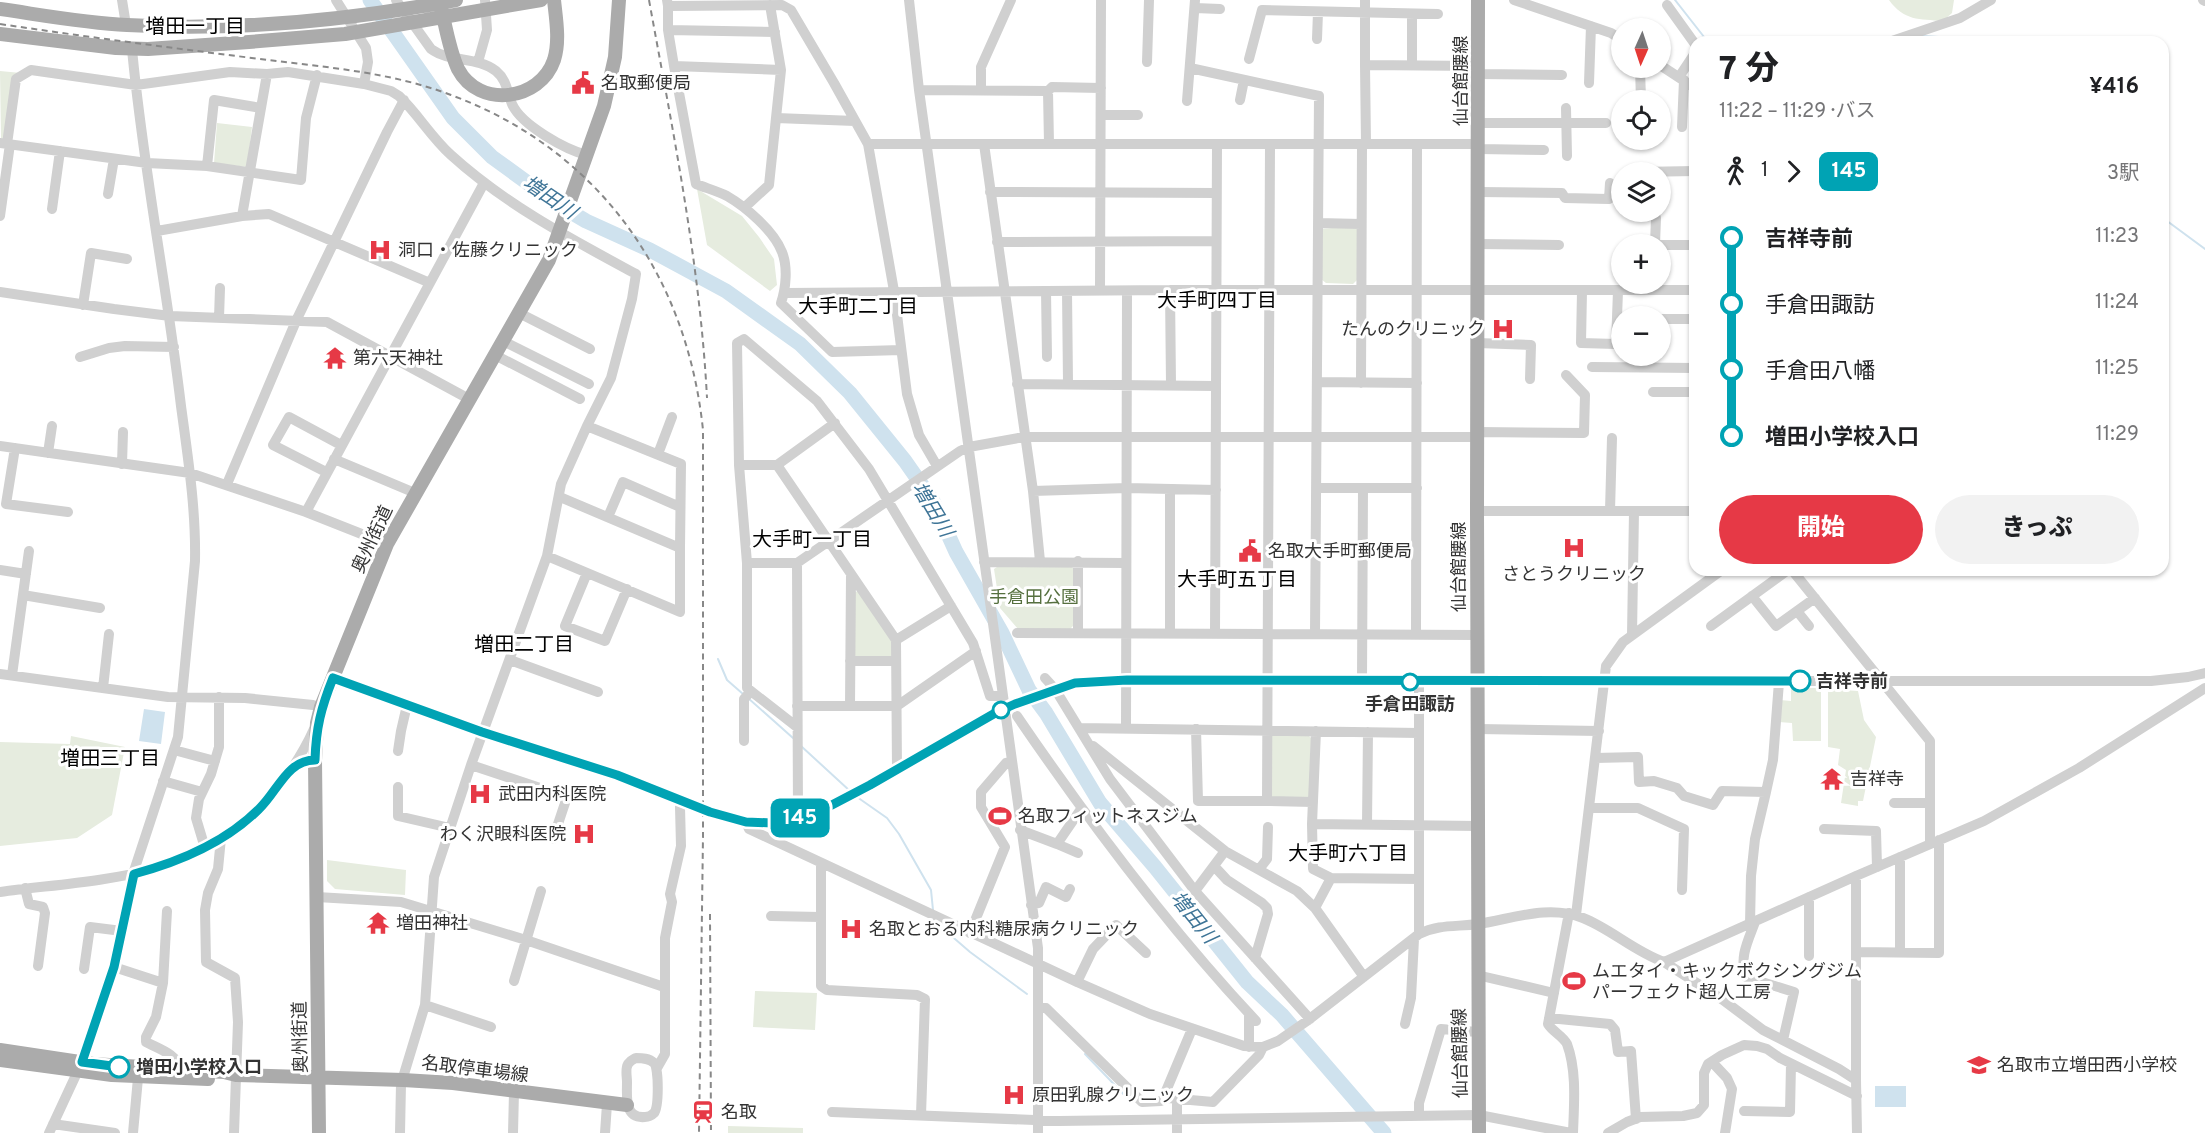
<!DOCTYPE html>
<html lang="ja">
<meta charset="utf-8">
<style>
:root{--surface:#fff;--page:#f2f2f2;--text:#202124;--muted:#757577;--accent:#e63946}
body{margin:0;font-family:Overpass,"Noto Sans JP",sans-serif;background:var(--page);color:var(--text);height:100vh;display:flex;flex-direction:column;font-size:22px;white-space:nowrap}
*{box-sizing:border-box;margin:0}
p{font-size:20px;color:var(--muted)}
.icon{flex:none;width:33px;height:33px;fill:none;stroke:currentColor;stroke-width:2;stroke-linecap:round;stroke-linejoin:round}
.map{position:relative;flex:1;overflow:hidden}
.panel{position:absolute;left:1689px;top:36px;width:480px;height:540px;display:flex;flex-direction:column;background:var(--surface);border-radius:18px;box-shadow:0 2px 4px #0004}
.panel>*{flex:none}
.badge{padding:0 12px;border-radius:9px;font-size:21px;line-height:39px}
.needle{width:39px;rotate:183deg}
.controls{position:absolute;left:1611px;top:18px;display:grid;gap:12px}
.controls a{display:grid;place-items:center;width:60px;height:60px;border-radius:50%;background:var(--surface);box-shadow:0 2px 4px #0004;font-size:30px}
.map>.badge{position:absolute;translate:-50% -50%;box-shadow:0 0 0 3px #fff}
.legs{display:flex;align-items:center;gap:9px;height:66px;padding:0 30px;font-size:20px}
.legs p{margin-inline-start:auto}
.head{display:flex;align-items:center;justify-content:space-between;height:102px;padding:0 30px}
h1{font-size:33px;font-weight:800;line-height:45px}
.cta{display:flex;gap:12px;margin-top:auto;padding:12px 30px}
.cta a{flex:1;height:69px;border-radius:36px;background:var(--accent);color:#fff;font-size:24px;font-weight:800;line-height:69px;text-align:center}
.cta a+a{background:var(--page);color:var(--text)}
ul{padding:0 30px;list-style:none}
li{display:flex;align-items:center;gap:21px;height:66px;font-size:22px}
li i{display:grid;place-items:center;width:9px;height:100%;margin:0 8px;background:currentColor}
li i::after{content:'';width:15px;height:15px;margin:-8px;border:4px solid;border-radius:50%;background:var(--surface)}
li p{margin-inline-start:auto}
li:first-child i{background:linear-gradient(#0000 50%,currentColor 0)}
li:last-child i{background:linear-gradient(currentColor 50%,#0000 0)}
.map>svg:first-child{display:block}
</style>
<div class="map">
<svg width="2205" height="1133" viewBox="0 0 2205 1133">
<rect width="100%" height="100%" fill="#fff"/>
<path fill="#e6ecdf" d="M1889 0H1954L1952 13 1943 21C1919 19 1904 21 1889 0Z
M0 71 21 73 7 135 1 139Z
M217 123 252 127 247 167 214 163Z
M697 189 742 216 759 237 774 259 777 285 770 291 707 245Z
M1354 226 1357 229V280L1353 284 1326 283 1321 279V229Z
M1068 565 1075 569 1074 625 1069 630 1018 629 1000 608 994 569 997 567Z
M858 591 893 640 892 655 889 659 858 658 853 654V593Z
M1791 688H1821V741H1793L1792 723 1779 722 1780 700 1791 701Z
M1828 689 1858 691 1864 720 1876 737 1863 801H1858V806L1841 803 1846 770 1838 765 1840 749 1828 747Z
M1275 733 1307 734 1311 738 1310 795 1307 798 1271 797V737Z
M71 736 125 747 112 815 77 838 0 846V742L70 744Z
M327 860 406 870 405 895 335 889 327 881Z
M755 991 817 993 815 1030 753 1027Z
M728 1126 803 1128V1133H728Z"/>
<path fill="#cfe2ee" d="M144 709 165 712 161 744 139 741Z
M1875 1086H1906V1107H1875Z"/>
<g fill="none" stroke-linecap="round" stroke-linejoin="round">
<path stroke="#cfe2ee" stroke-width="2" d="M1675 0 1708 42
M1922 36 1939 37 1948 42
M2163 218 2205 249
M718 659 727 680 743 694
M748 698 793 738
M801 746 850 791
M857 797 887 818 899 834 931 890 933 910
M933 920 970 952 1027 994
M1085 1054 1131 1102"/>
<path stroke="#cfe2ee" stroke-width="15" d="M370 0 453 118 492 157 554 202 586 221 650 250 726 291 800 344 850 393 905 461 933 501 956 552 1002 633 1029 690 1046 713 1100 803 1155 867 1247 982 1282 1015 1384 1133"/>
<path stroke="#d0d0d0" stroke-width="10" d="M122 0 126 25
M336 0 366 48 368 62 364 84
M396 0 431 49C450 63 477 56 496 71 507 80 507 92 512 104 521 125 566 150 587 155
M667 0 668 6 782 5 791 10 834 83 868 144 894 291 907 394 919 435 937 466
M909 0 919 90 1038 948V1133
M1514 0 1611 33 1622 40
M2203 0 2205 1
M1667 5 1695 44
M668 6V30L674 66
M1195 8 1220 9
M668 30 775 32
M1317 39 1318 12
M1889 42 1960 18 1991 0
M1249 59 1262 10 1438 14
M478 62 487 30 485 0
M1147 62 1149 0
M1365 65V0
M1412 65V17
M1660 65 1695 88
M1190 68 1319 96 1315 633
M1640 68 1641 100
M781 70 674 66 696 184C706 188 717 191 727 196 746 207 774 231 782 252 788 267 786 288 781 303L832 352 901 350
M1478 74 1562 75
M1679 77 1695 53
M1589 83 1591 26
M919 90 1048 91 1049 144
M981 90V67L1011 0
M1048 91 1052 87 1101 88
M1240 100 1244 80
M1187 101 1195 0
M1566 108 1567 156
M1101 115H1138
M776 118 855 121
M1479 123H1606
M1682 127 1684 80
M0 143 147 163 207 166 301 180 306 118 317 75
M7 144 16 79 31 70 136 85 230 72 267 74 288 72 364 84 391 91 399 96C418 114 431 137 451 155 506 205 571 239 636 274L632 299 611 378 587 426 561 484 547 556 471 765 434 877 425 1005 401 1084 400 1133
M868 144H1479
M984 144 1033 491 1040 561
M1366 144 1365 65 1478 66
M1270 145 1267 801 1313 802
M1479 149 1544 150
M207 166 214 100 261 108
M1638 172 1695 171
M990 192 1216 193
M1478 192 1562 193 1565 198 1609 199 1610 183
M108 194 114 159
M745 207 769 185 781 70 770 5
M52 209 60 151
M0 216 10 144
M242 216 269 214 430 283
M1318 223 1361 224
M157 231 242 216 267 74
M997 242 1216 241
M1478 244 1559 245
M1655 244 1656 218
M1660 245H1695
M1100 290 1101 0
M1170 290 1171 385
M1046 291 1047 357
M1067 291 1068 383
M1582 291 1581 343 1616 344 1618 291
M0 292 114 309 170 316 327 322 469 399
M785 293 1170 290H1695
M83 305 91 253 127 259
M519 313 590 349
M219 318 220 288
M1660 319H1695
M503 341 589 384
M1478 343 1531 345 1530 379
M495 355 580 399
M80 357 109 348 125 346 174 347
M1592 367 1695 368
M1317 382 1417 383
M1361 383 1362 144
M1017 384 1216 386
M1653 392H1695
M587 426 681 464 680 548
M1477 432 1584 433 1585 395 1566 375
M0 446 190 473 306 512 387 544
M15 448 6 504 68 512
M48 453 52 426
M658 454 672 417
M334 459 415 493
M122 464 123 432
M739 465H777L835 423
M777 465 896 640 897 769
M326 472 273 445 289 417 341 445
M227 484 296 321 387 132 404 100
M1316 488H1417
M1170 489V634
M1033 491 1127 488 1216 490
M1477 511H1695
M1610 511 1612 438
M306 512 484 183
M608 517 623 482 680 507
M547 556 680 612V548L560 497
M1078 561V633
M984 562 1126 563
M747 563H797
M0 570 26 574
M1792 570 1930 741V844
M587 573 565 626 605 641 627 589
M23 595 100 608
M1752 596 1776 626 1815 598
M1797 611 1809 626
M1711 626 1788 570
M1017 633 1477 635
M1215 634 1217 144
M1416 634 1417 144
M1632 635 1634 511
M896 640 951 606
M510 660 598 692
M850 661H896
M0 674 168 697 245 698 313 705 321 707
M12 675 29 551
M333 678 482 732 617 775 710 812 753 822 772 823 798 818 828 807 870 785 997 712C1026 699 1056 686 1089 681H2151L2188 677 2205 673
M1045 678 1055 689 1110 779 1195 891 1310 1019
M1362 681 1363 488
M1419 682V934
M103 688 109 634
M797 706H897L976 651
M850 706 851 574
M1017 716C1090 823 1168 927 1256 1021
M797 727 747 688V563L739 465 737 343 744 339 817 401 869 469 973 643 990 696H1003
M1079 728 1419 733
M1126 728 1127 291
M1196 729 1198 801H1267
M1478 729 1599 731
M1316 731 1312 824 1313 869 1331 878 1315 908 1364 977
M744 741V699L751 691
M1093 746 1225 851 1297 891 1315 908
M174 750 215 761
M398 751 401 731 407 705
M1595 758 1638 757 1639 782 1654 781 1677 788 1684 796 1713 805 1722 791 1766 792 1773 760 1779 682
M471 765 567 797 553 839
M163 781 202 792
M398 787V816L450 828
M1894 803H1930
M1590 808H1638L1684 829 1682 890
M798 818 797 563 960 451 969 447 1024 437H1477
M746 822 749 829 1077 982 1150 1014 1244 1046 1263 1047 1278 1041 1307 1021 1419 934C1439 924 1457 927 1478 924 1512 919 1548 904 1583 918 1611 929 1635 952 1664 962L1723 1000 1763 1030 1839 1069 1856 1080 1857 1133
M1312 824 1478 826
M1367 825 1368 732
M1824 829 1876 831 1877 867
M1020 830 1057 844 1081 809
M221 838 218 869 208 893 205 910 206 962 235 978 238 1022 234 1133
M1057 844 1078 853
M205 848 196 818 199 799 211 774 219 747V697
M821 863V986L827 990 917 995 925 999 921 1115
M1214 866 1227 880 1262 903 1267 908 1268 914 1255 958
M1260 868 1267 859 1268 827
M1856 876V952L1939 953V840
M1331 878 1419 879
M25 888 29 904 43 907 45 913 38 966
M1195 891 1225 851
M0 892C51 885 104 882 154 869 225 850 284 795 314 729
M317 897 401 902 526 940 664 987
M1809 897V956
M1031 905 1039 903 1046 887 1066 897 1070 889
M1569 913 1548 1024C1553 1032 1563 1036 1567 1044 1577 1071 1574 1104 1573 1133
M1576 915 1606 666 1623 642 1722 570
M771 916 820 917
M1755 922C1748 941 1739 957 1746 977L1794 992 1783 1040
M1750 924 1751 876 1755 839 1766 792
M970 933 1005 847 981 807V792L1006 763 1011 762
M1856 952V1080
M1900 953V857
M1664 962 1856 876 1984 821 2079 768 2205 688
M114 967 163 983 156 1017 146 1037V1042C159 1049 177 1054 180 1069
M84 969 90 927 122 931
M1477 975 1554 993
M514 981 541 891
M1077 982 1093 949 1116 925 1146 953
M163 983 167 911
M425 1005 491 1027
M1038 1008H1046L1142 1102 1161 1101 1168 1098 1213 1102 1259 1055 1263 1047
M1549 1018 1610 1024 1615 1030 1618 1052 1631 1051 1636 1119
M1405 1024 1411 998 1414 939
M1249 1047V1014
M636 1058C642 1058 649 1058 654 1063 659 1068 659 1107 654 1113 652 1115 648 1117 645 1117 624 1119 627 1097 627 1082 627 1076 625 1069 628 1064 631 1060 632 1060 636 1058Z
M1712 1062 1727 1078 1732 1089 1725 1133
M657 1068 665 1054V938L672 902 670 894 681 846 680 807 683 800
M1168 1098 1166 1091 1192 1029
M1177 1099V1133
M1744 1111 1790 1112 1791 1064
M832 1112 1059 1121 1479 1115 1571 1133
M1419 1116V1103L1441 1029 1477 1032
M53 1124 115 1133
M49 1133 82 1062 114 967 133 874 178 737 195 561C196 509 188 458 181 406 167 287 143 168 132 49
M133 1133 138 1078
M513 1133 514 1092
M605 1133 607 1104
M1608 1133 1627 1122 1640 1117 1683 1116 1697 1113 1704 1105V1073L1708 1064 1722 1055 1744 1045 1757 1046 1767 1049 1780 1058 1857 1096"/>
<path stroke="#ababab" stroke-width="14" d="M1478 0 1477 511 1479 1133
M0 9C42 15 85 23 127 25 239 31 346 21 456 0
M442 11C446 29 450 52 458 69 479 109 540 101 554 60 560 41 556 19 554 0
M0 34 116 48 148 49 249 42 345 34 541 0
M0 1050 93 1064 224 1072 236 1075 403 1080 453 1083 627 1105
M0 1060 112 1075 208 1079
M319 1133 315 760 317 723 321 707 387 544 549 260 604 106 615 57 619 0"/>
<path stroke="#888" stroke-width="2" stroke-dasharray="6 4.5" stroke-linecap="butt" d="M649 0C673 132 700 264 707 398
M0 24C87 37 173 48 260 59 324 67 391 72 451 95 599 150 687 275 703 430V836L699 1133
M710 914 711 1133"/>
</g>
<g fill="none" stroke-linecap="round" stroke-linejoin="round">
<g stroke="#fff" stroke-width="14">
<path id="line-1" d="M119 1067 82 1062 114 967 134 874C179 862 225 843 259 809 278 791 287 760 315 760 316 728 321 708 333 678L482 732 617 775 710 812 746 822 772 823 798 818 828 807 870 785 997 712 1015 704 1075 683 1127 680 1800 681"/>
</g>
<use href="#line-1" stroke="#00a3b4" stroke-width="9"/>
</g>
<defs>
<g id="civic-bare" transform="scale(1.8)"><path d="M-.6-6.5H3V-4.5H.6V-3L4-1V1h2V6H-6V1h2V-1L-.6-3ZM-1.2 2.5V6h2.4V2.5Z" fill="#e63946" stroke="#fff" stroke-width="2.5" paint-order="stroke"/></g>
<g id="hospital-bare" transform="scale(1.8)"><path d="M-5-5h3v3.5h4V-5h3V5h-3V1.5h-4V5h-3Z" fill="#e63946" stroke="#fff" stroke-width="2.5" paint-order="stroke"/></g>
<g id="temple-bare" transform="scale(1.8)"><path d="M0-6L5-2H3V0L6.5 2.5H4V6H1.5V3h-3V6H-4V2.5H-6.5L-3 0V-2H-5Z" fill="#e63946" stroke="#fff" stroke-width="2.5" paint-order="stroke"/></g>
<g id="stadium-bare" transform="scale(1.8)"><path d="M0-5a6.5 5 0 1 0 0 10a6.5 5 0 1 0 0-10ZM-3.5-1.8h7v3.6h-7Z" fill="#e63946" stroke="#fff" stroke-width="2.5" paint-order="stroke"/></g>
<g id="school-bare" transform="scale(1.8)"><path d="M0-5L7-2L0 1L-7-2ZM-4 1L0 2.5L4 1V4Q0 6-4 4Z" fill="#e63946" stroke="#fff" stroke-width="2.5" paint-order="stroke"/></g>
<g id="station-bare" transform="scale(1.8)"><path d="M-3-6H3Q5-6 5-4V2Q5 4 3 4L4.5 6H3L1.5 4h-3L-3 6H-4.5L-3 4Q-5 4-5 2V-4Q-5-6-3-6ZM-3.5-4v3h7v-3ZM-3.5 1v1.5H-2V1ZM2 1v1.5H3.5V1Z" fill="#e63946" stroke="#fff" stroke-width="2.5" paint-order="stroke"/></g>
</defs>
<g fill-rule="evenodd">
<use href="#civic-bare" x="583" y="83"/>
<use href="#hospital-bare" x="380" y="250"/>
<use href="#hospital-bare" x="1503" y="329"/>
<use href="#temple-bare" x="335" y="358"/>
<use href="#hospital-bare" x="1574" y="548"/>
<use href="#civic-bare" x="1250" y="551"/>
<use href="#temple-bare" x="1832" y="779"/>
<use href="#hospital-bare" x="480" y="794"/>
<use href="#stadium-bare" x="1000" y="816"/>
<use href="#hospital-bare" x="584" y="834"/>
<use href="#temple-bare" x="378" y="923"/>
<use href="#hospital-bare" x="851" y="929"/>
<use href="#stadium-bare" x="1574" y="981"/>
<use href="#school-bare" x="1979" y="1065"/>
<use href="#hospital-bare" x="1014" y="1095"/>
<use href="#station-bare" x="703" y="1112"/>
</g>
<g fill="#fff" stroke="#00a3b4" stroke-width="3">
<circle cx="1800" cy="681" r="10"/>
<circle cx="1410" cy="682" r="8"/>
<circle cx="1001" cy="710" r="8"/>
<circle cx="119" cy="1067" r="10"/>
</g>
<g text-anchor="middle" stroke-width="6" stroke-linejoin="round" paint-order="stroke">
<g font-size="18" fill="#333" stroke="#fff">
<text transform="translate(1461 81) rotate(-90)" y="6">仙台館腰線</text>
<text transform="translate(372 539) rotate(-65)" y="6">奥州街道</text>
<text transform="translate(1459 567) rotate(-90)" y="6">仙台館腰線</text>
<text transform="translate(300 1037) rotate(-91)" y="6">奥州街道</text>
<text transform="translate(1460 1053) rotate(-91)" y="6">仙台館腰線</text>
<text transform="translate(475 1069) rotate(7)" y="6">名取停車場線</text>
</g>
<g font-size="18" fill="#333" stroke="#fff" text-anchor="start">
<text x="601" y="89">名取郵便局</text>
<text x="398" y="256">洞口・佐藤クリニック</text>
<text x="1485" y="335" text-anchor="end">たんのクリニック</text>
<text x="353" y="364">第六天神社</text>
<text x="1268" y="557">名取大手町郵便局</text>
<text x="1574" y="580" text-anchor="middle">さとうクリニック</text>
<text x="1850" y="785">吉祥寺</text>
<text x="498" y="800">武田内科医院</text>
<text x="1018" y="822">名取フィットネスジム</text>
<text x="566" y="840" text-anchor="end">わく沢眼科医院</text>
<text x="396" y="929">増田神社</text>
<text x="869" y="935">名取とおる内科糖尿病クリニック</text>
<text x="1592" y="977">ムエタイ・キックボクシングジム<tspan x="1592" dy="21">パーフェクト超人工房</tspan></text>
<text x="1997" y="1071">名取市立増田西小学校</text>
<text x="1032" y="1101">原田乳腺クリニック</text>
<text x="721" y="1118">名取</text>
</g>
<g font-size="18" fill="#56703f" stroke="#fff">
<text x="1034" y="603">手倉田公園</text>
</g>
<g font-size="18" font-weight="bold" fill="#333" stroke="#fff" text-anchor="start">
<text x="1816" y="687">吉祥寺前</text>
<text x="1410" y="710" text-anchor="middle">手倉田諏訪</text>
<text x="136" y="1073">増田小学校入口</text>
</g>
<g font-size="20" fill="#000" stroke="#fff">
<text x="195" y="33">増田一丁目</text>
<text x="1217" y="307">大手町四丁目</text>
<text x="858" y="313">大手町二丁目</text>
<text x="812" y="546">大手町一丁目</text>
<text x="1237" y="586">大手町五丁目</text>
<text x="524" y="651">増田二丁目</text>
<text x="110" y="765">増田三丁目</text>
<text x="1348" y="860">大手町六丁目</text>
</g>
<g font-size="20" font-style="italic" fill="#3f7597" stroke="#fff">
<text transform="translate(550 197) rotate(34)" y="7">増田川</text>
<text transform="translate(933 509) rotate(59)" y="7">増田川</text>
<text transform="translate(1194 917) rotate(51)" y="7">増田川</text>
</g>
</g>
</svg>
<div class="controls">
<a><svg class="needle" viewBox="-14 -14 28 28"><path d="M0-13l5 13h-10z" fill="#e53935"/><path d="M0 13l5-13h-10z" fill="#757577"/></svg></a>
<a><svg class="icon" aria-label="locate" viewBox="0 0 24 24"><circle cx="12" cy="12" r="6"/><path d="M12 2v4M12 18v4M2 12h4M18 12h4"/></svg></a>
<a><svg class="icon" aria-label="layers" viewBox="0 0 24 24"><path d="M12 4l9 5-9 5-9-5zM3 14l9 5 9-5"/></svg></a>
<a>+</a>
<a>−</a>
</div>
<b class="badge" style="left:800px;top:818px;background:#00a3b4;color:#fff">145</b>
<section class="panel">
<div class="head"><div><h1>7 分</h1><p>11:22 – 11:29 · バス</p></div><b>¥416</b></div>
<div class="legs"><svg class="icon" aria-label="walk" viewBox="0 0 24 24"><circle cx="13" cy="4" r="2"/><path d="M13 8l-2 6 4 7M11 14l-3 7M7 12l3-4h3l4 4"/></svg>1<svg class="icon" aria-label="forward" viewBox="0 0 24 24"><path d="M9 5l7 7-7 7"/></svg><b class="badge" style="background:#00a3b4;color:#fff">145</b><p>3駅</p></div>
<ul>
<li><i style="color:#00a3b4"></i><b>吉祥寺前</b><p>11:23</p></li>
<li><i style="color:#00a3b4"></i><span>手倉田諏訪</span><p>11:24</p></li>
<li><i style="color:#00a3b4"></i><span>手倉田八幡</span><p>11:25</p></li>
<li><i style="color:#00a3b4"></i><b>増田小学校入口</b><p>11:29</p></li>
</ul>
<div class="cta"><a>開始</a><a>きっぷ</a></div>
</section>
</div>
